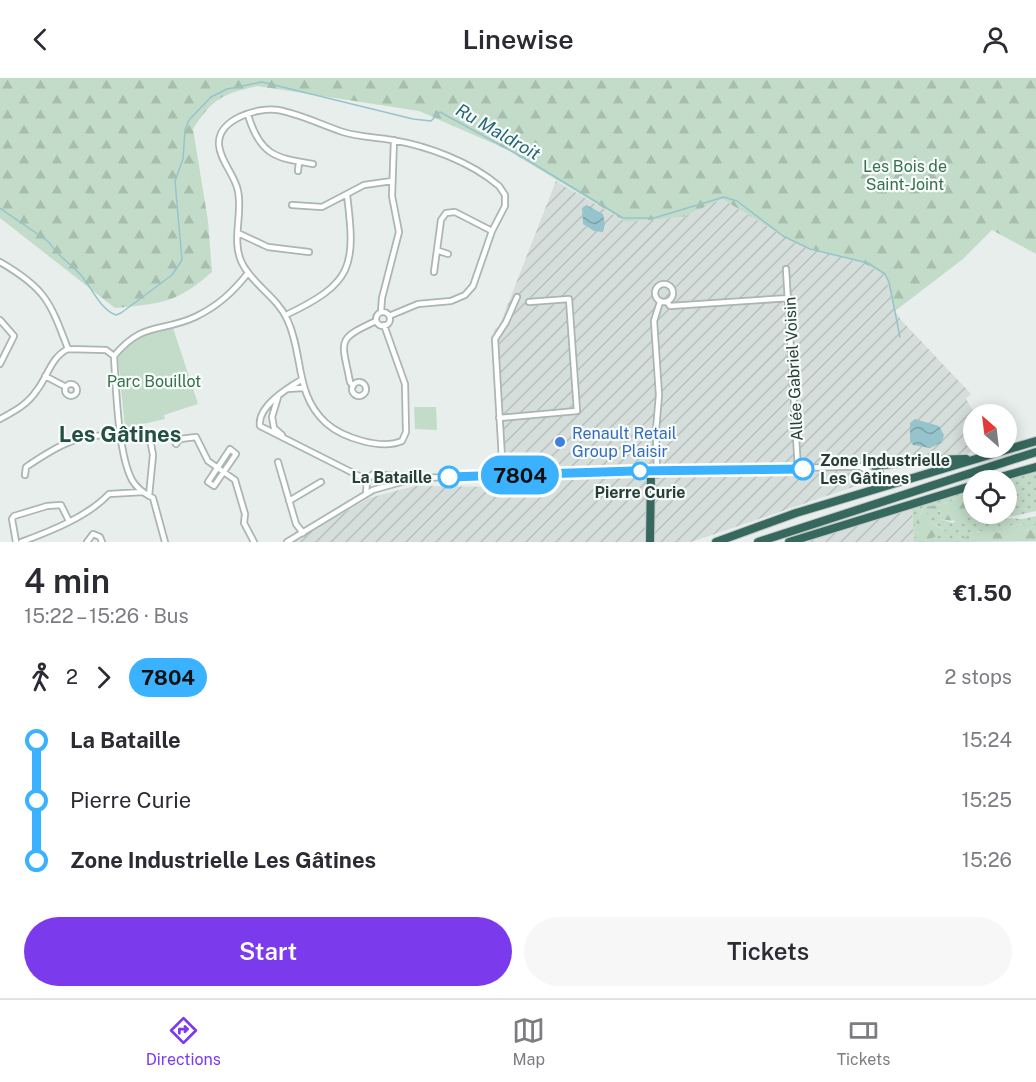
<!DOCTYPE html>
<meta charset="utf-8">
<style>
:root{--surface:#fff;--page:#f7f7f7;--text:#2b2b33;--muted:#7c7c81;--line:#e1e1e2;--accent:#7c3aed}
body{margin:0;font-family:"Public Sans",sans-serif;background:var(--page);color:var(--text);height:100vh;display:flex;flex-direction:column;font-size:22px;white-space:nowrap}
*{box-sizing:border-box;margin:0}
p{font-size:20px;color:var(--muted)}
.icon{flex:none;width:33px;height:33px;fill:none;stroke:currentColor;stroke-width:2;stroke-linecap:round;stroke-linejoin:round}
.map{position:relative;height:464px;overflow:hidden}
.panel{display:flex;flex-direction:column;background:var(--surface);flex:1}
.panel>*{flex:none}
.badge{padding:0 12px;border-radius:20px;font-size:21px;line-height:39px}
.needle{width:39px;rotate:332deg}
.fabs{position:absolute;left:963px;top:326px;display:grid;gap:12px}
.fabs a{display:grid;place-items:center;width:54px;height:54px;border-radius:50%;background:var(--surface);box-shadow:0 3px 15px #0003;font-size:30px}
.map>.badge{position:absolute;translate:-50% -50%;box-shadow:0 0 0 3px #fff}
.legs{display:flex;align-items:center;gap:9px;height:66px;padding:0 24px;font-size:20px}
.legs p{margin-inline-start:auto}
.headline{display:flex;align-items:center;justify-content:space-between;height:102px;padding:0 24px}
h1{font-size:33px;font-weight:600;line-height:45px}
.action{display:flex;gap:12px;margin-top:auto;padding:12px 24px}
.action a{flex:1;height:69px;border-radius:36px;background:var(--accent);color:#fff;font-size:24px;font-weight:600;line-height:69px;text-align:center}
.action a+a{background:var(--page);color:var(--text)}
ul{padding:0 24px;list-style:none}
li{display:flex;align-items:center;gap:21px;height:60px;font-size:22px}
li i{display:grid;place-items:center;width:9px;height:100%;margin:0 8px;background:currentColor}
li i::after{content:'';width:15px;height:15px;margin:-8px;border:4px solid;border-radius:50%;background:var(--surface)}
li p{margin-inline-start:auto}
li:first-child i{background:linear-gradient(#0000 50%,currentColor 0)}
li:last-child i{background:linear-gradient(currentColor 50%,#0000 0)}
header{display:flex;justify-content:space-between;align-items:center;height:78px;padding:0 24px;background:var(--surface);font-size:27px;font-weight:600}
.tab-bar{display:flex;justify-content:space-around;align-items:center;height:84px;border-top:2px solid var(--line);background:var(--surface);font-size:16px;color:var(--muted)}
.tab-bar a{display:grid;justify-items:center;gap:3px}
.tab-bar .on{color:var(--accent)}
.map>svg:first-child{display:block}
</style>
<header><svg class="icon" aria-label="back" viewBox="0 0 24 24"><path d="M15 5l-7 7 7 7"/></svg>Linewise<svg class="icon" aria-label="person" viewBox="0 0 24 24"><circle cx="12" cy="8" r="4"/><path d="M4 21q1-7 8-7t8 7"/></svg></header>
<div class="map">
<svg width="1036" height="464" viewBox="0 0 1036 464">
<defs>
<pattern id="industrial-furrows" width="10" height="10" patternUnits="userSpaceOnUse" patternTransform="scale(1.5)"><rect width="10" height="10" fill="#d5deda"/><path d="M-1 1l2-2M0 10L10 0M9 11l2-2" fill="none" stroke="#b7c0bc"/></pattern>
<pattern id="grass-dots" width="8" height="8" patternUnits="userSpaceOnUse" patternTransform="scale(1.5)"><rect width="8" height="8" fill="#c3dcc9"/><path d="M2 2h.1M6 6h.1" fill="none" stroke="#a8bead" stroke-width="1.8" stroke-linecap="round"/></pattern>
<pattern id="forest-firs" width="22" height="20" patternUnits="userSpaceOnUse" patternTransform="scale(1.5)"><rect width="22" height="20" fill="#c3dcc9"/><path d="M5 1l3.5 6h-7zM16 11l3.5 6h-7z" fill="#a8bead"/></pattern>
<pattern id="water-waves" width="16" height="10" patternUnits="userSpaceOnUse" patternTransform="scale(1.5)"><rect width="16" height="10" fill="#96c4cc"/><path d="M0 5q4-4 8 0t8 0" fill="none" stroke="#7aa1a7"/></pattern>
</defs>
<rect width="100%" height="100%" fill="#e7eeeb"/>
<path fill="url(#industrial-furrows)" d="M556 103 626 144 683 139 722 121 796 166 865 186 885 197 895 233 901 242 971 316 966 321 975 336 974 369H982L960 379 874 385 876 402 867 408H856L691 464H293L369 420 415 408 507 409 494 251 499 249Z
M912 430 914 464H806Z"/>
<path fill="url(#grass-dots)" d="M1036 393V433L1004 440 1022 441 1036 438V446L1027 452 1022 446 1002 449 999 456C982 451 974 451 961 464H914L912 430 973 411V414H966L948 425 924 429 914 449 943 451 927 442V435L938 432 942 436 940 441 953 445 973 426 974 435H1006V402H1003Z"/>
<path fill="url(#forest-firs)" d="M0 0H1036V176L992 152 963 181 895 233 885 197 865 186 796 166 722 121 683 139 626 144 506 71 419 33 257 8C222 16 212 21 193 51L208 143 212 194C177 225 160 226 115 230L0 140Z
M966 414H973V427L969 428V436C958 445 953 443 940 441L942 436 939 432 934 436 927 435V442L947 454 927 462 914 459V449L924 429 948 425Z
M1023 446 1027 452 1036 446V463L961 464 970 455 992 451 999 456 1001 449Z"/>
<path fill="#c3dcc9" d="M173 250 198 326 164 337 165 341 125 350 118 280C130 259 150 253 173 250Z
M414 329H436L437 352 415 351Z"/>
<path fill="url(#water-waves)" d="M586 127 603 136 605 146 603 154 594 153 583 146 582 130Z
M915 341 939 348 944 357 942 364 930 370 913 367 910 363V345Z"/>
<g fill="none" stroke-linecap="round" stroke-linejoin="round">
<path stroke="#96c4cc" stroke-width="1.5" d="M0 130 49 164C56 177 69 184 79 195 91 207 99 231 116 237L121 235 172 197 182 182 175 103 183 81 185 52 189 42 211 19 227 11 262 4 413 41 431 43 440 34 524 80 623 140H654L724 119 737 123 783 158 810 171 868 185 885 196 889 204 900 259"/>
<g stroke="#aab6b2" stroke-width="8">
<path id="minor" d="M248 37C260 77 275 80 313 86
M298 93 299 84
M292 127 322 129 364 107 392 103
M238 155 268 169 309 174
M439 173 448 176
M0 184C45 210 50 223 68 271
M786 191 798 392
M434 194 441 142 446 135 455 134 492 153
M655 215a9 9 0 1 1 18 0a9 9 0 1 1-18 0Z
M667 224 670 228 790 220
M381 234 382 220 399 154 392 118 394 62
M376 241a7 7 0 1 1 14 0a7 7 0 1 1-14 0Z
M286 237C353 205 356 189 347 117
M0 242 14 258 0 286
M384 247 405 306 406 354 402 363C381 372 343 360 326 345 294 316 304 276 287 241 277 219 252 206 242 185 231 163 243 136 238 113 235 97 220 83 219 67 217 41 258 29 278 32 300 36 322 47 343 54 358 59 376 59 392 62 428 68 471 84 499 108L505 117V128L492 153 473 208 465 217 451 223 418 226 389 238
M114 278C143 243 160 255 195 239 218 228 233 214 248 195
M45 298 66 309
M301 302C286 311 257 329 260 348L367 402
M352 311a7 7 0 1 1 14 0a7 7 0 1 1-14 0Z
M65 312a6 6 0 1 1 12 0a6 6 0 1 1-12 0Z
M353 308 350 304C342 262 335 262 376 243
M287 311 303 310
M278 319 272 339 274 350 282 357
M499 340 577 333 569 221 529 224
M0 341C15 333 28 326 37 312 48 298 51 279 68 271L106 272 114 278C116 310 118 376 132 402 137 411 145 416 153 420L165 464
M176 366 180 361 196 359 208 383 235 402 245 436 244 445 254 464
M230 371 236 376 214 408 208 404Z
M278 384 296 446 303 455
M622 396 676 395
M25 397 26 389C60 366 80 354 122 358
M657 397 656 352 659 317 654 243 660 224
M503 398 495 261 506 244 517 219
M366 416 367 402 373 396 415 400 875 388 880 391V396L876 398 861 389
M149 418 153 377 150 361
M289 423 321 404
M16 464 12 441 14 438 47 428 61 427 69 443
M21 464C51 453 87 439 109 416L143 414
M87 464 93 456 100 459 102 464
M287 464 373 412 412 401"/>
</g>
<g stroke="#c3c9c7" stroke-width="10">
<path id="highway" d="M875 388 924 382 966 381
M990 402 1036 389
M650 464 651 393
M716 464 796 435 1036 363
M758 464 1036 374
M789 464 974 407"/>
</g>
<use href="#minor" stroke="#fff" stroke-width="4.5"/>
<use href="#highway" stroke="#36685d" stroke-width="8"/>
</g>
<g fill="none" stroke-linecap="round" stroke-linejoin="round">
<g stroke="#fff" stroke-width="14">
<path id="line-1" d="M449 399 634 393 803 391"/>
</g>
<use href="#line-1" stroke="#3bb2ff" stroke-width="9"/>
</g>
<circle fill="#3f7fe0" stroke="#f7fbf9" stroke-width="2" cx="560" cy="364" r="6"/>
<g fill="#fff" stroke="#3bb2ff" stroke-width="3">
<circle cx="803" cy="391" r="10"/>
<circle cx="640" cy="393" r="8"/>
<circle cx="449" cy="399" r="10"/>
</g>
<g text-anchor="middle" stroke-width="4.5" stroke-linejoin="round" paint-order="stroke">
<g font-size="16" fill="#36714c" stroke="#f7fbf9">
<text x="905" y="94">Les Bois de<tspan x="905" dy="18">Saint-Joint</tspan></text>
<text x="154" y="309">Parc Bouillot</text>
</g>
<g font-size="16" fill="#273f38" stroke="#f7fbf9">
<text transform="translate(793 291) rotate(-93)" y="6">Allée Gabriel Voisin</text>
</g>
<g font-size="16" fill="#366cbe" stroke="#f7fbf9" text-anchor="start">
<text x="572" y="361">Renault Retail<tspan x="572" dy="18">Group Plaisir</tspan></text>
</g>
<g font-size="16" font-weight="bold" fill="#273f38" stroke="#f7fbf9" text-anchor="start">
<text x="820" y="388">Zone Industrielle<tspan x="820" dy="18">Les Gâtines</tspan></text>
<text x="432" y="405" text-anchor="end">La Bataille</text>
<text x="640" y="420" text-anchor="middle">Pierre Curie</text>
</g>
<g font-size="18" font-style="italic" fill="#276875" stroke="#f7fbf9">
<text transform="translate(498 54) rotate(30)" y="6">Ru Maldroit</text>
</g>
<g font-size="22" font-weight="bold" fill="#254f44" stroke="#f7fbf9">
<text x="120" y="364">Les Gâtines</text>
</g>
</g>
</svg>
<div class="fabs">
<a><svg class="needle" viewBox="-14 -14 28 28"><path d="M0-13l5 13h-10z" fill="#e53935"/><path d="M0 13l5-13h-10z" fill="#7c7c81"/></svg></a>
<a><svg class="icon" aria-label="locate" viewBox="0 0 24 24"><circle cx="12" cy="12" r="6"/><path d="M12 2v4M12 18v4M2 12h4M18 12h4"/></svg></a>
</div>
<b class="badge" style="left:520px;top:397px;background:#3bb2ff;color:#111">7804</b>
</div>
<section class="panel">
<div class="headline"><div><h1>4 min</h1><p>15:22 – 15:26 · Bus</p></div><b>€1.50</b></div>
<div class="legs"><svg class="icon" aria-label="walk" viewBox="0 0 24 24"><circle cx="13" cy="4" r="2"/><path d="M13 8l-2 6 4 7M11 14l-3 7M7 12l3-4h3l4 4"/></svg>2<svg class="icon" aria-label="forward" viewBox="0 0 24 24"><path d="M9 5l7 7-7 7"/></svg><b class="badge" style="background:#3bb2ff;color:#111">7804</b><p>2 stops</p></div>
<ul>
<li><i style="color:#3bb2ff"></i><b>La Bataille</b><p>15:24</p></li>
<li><i style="color:#3bb2ff"></i><span>Pierre Curie</span><p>15:25</p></li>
<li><i style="color:#3bb2ff"></i><b>Zone Industrielle Les Gâtines</b><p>15:26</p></li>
</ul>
<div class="action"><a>Start</a><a>Tickets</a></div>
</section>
<nav class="tab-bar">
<a class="on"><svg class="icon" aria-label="directions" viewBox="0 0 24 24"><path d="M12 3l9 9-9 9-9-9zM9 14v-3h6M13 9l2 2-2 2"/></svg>Directions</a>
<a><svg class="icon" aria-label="map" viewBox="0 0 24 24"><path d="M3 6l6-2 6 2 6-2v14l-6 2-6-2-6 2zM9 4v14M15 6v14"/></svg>Map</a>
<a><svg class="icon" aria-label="tickets" viewBox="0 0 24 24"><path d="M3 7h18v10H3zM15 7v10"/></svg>Tickets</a>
</nav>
